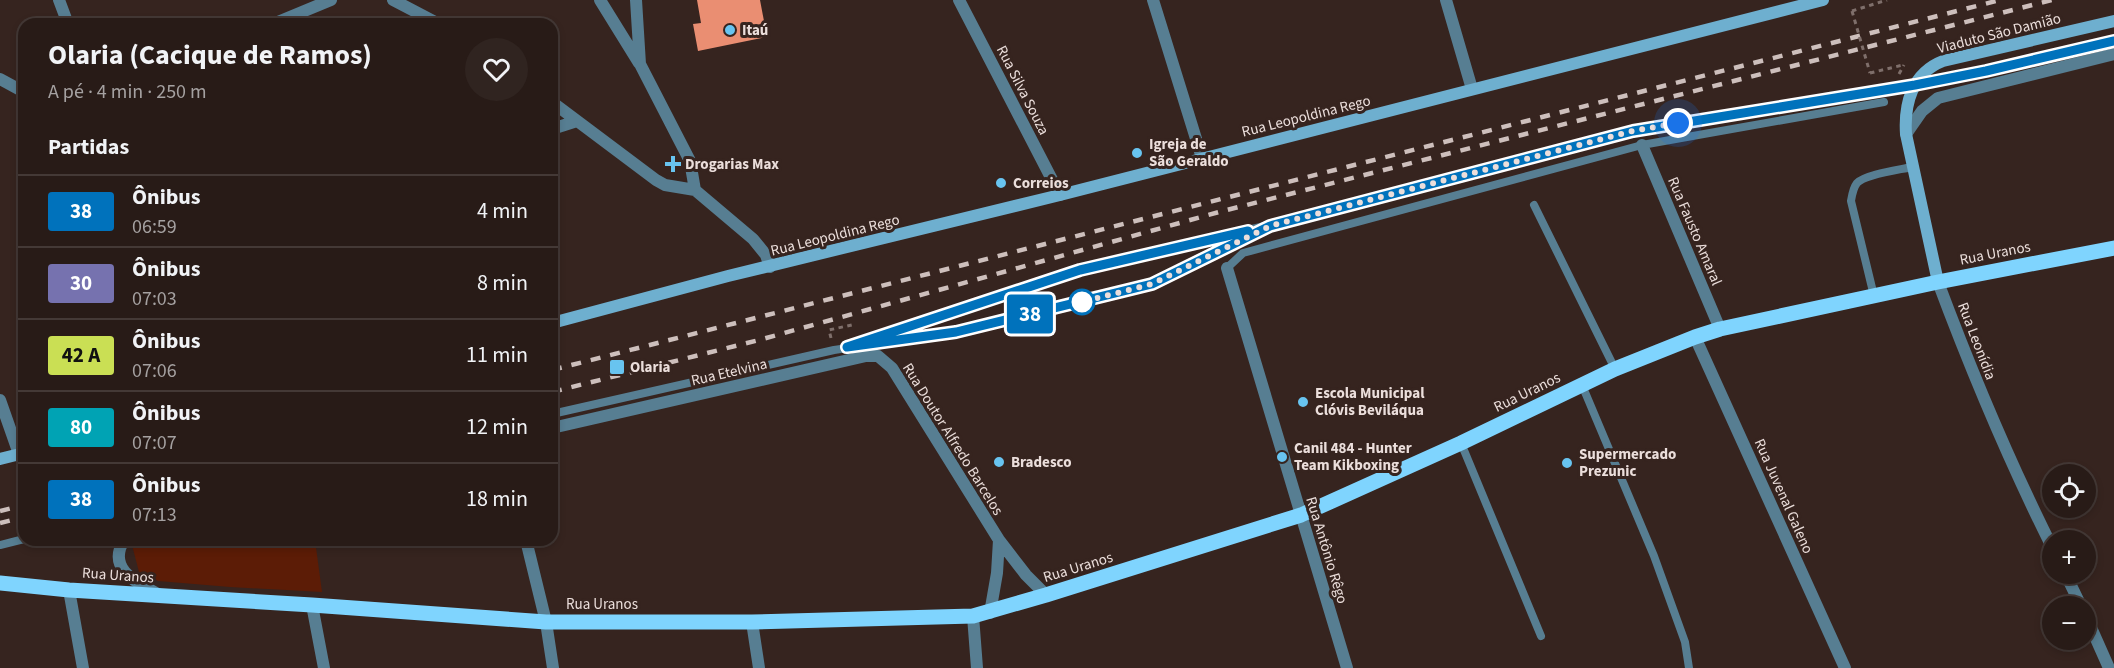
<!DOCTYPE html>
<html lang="pt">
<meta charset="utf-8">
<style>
:root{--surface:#281b17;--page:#302420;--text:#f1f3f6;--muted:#a5a1a1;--line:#443936}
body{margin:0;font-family:"Source Sans 3",sans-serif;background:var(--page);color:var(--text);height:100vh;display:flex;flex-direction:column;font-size:22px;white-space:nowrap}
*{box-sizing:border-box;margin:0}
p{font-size:20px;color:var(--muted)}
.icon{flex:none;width:33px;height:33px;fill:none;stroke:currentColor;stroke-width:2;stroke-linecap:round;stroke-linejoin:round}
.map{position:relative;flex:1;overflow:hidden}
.sheet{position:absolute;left:18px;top:18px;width:540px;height:528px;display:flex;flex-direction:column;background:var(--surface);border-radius:18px;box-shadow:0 3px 9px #0003,0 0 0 2px var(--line)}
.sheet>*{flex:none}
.badge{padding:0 12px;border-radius:4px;font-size:21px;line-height:39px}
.buttons{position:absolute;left:2042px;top:464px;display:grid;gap:12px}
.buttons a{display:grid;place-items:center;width:54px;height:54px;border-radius:50%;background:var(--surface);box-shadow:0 3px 9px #0003,0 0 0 2px var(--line);font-size:30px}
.you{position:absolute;width:30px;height:30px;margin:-15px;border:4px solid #fff;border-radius:50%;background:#1a73e8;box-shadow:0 0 0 9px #1a73e833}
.map>.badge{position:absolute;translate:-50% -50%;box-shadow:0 0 0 3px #fff}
h2{padding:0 30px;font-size:22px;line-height:54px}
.round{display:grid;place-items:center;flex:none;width:63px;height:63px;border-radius:32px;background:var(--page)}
.headline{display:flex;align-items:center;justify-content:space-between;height:102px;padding:0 30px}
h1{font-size:28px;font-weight:700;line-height:45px}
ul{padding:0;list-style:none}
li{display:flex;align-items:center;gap:18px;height:72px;padding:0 30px;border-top:2px solid var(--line)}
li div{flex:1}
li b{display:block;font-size:22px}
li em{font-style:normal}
li .badge{min-width:66px;font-weight:700;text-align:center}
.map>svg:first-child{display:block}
</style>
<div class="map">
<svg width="2114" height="668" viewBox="0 0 2114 668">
<rect width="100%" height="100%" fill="#36241f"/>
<path fill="#5c1c06" d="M137 540H315L322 592 230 587 158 581 139 572 132 545Z"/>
<path fill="#ea8e72" d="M697 0H760L767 37 698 51 693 24 701 23Z"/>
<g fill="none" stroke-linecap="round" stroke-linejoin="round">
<path stroke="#7f6f6b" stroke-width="3" stroke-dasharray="4.5 4.5" stroke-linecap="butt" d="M1852 11 1887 0
M1870 73 1903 65
M1899 74 1904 65
M831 338 829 330 856 324"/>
<path stroke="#577e92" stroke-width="8" d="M1534 205 1615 369
M1227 268 1243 253 1642 145 1884 102
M1874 296 1851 201C1852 195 1853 188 1857 183 1866 174 1899 170 1912 167
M847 347 1081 270 1355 204 1633 131 1915 85 1986 71 2114 41
M1582 385 1654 556 1685 642 1689 668
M552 414 834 350 956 332 1152 284 1257 232
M1461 443 1541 636
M0 545 24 539"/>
<path stroke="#577e92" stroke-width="12" d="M59 0 68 24
M393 0 439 24
M600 0 639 63
M636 0 640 64 690 161 695 190 753 239 766 255 770 267
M959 0 1060 195
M1153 0 1202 158
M1446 0 1472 89
M273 24 331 0
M0 79 24 92
M552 102 656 180 665 185 695 190
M552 129 577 121
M1906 134 1922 111 1938 98 2114 54
M1642 145 1720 329
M1227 268 1347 668
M1938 282C1972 373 2009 461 2052 547
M1695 337 1845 668
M0 400 19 454
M552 428 866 356H878L892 368 999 540 1026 575 1046 595
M124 540C106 570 138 583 160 595
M526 540 546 622 553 668
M2065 573 2081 606
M69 590 83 668
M312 605 324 668
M990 613 997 573 999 540
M2085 614 2109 668
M973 616 977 668
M752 622 759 668"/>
<path stroke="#6eafcf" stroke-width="12" d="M1938 282 1906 134C1904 104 1912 73 1943 61L2114 21
M552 323 728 276 1060 195 1823 0
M0 459 24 453"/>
<path stroke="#7fd4fe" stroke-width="15" d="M0 583 69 590 312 605 546 622H752L973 616 1046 595 1301 515 1461 443 1615 369 1695 337 1720 329 1938 282 2114 248"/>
<path stroke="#cdbfbc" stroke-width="4.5" stroke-dasharray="10 10" stroke-linecap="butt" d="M552 370 2000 0
M552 392 759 340 1219 212 2052 0
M0 511 24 505
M0 523 24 517"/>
<path stroke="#7f6f6b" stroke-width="3" stroke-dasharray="4.5 4.5" stroke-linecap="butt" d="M1852 11 1870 73"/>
</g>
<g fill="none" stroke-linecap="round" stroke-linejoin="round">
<g stroke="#fff" stroke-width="14">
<path id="line" d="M1248 231 1080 270 847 347 956 332 1152 284 1270 226 1633 131 1915 85 1986 71 2114 41"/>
</g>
<use href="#line" stroke="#0072bc" stroke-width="9"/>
<path stroke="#ebdedb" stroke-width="6" stroke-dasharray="0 10.8" d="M1082 302 1074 304 1152 284 1270 226 1633 131 1678 123"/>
</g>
<g fill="#68c4f0" stroke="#36241f" stroke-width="2">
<circle cx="730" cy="30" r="6"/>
<circle cx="1137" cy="153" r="6"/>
<path d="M670 155h6v6h6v6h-6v6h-6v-6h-6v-6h6z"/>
<circle cx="1001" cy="183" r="6"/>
<rect x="609" y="359" width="16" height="16" rx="3"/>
<circle cx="1303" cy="402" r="6"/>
<circle cx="1282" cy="457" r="6"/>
<circle cx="999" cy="462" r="6"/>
<circle cx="1567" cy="463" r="6"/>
</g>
<circle fill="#fff" stroke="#0072bc" stroke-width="3" cx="1082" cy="302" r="12"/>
<g text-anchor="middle" stroke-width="6" stroke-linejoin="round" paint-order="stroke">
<g font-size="15" font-weight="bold" fill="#ebdedb" stroke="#36241f" text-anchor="start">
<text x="742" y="35">Itaú</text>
<text x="1149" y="149">Igreja de<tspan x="1149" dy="17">São Geraldo</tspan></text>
<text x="685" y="169">Drogarias Max</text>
<text x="1013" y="188">Correios</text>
<text x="630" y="372">Olaria</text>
<text x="1315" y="398">Escola Municipal<tspan x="1315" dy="17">Clóvis Beviláqua</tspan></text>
<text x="1294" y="453">Canil 484 - Hunter<tspan x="1294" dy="17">Team Kikboxing</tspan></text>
<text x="1579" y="459">Supermercado<tspan x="1579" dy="17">Prezunic</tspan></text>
<text x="1011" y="467">Bradesco</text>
</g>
<g font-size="15" fill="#ebdedb" stroke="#36241f">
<text transform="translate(1999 33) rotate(-14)" y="5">Viaduto São Damião</text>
<text transform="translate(1023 90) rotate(63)" y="5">Rua Silva Souza</text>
<text transform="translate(1306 116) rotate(-14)" y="5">Rua Leopoldina Rego</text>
<text transform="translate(1695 231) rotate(67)" y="5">Rua Fausto Amaral</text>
<text transform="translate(835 235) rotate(-14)" y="5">Rua Leopoldina Rego</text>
<text transform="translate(1995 253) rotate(-11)" y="5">Rua Uranos</text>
<text transform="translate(1977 341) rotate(69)" y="5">Rua Leonídia</text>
<text transform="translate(729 372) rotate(-13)" y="5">Rua Etelvina</text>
<text transform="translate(1527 392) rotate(-26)" y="5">Rua Uranos</text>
<text transform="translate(953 439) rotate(58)" y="5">Rua Doutor Alfredo Barcelos</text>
<text transform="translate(1784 496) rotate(66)" y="5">Rua Juvenal Galeno</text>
<text transform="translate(1327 550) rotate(73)" y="5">Rua Antônio Rêgo</text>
<text transform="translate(1078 567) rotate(-17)" y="5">Rua Uranos</text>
<text transform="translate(118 575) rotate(4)" y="5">Rua Uranos</text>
<text x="602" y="609">Rua Uranos</text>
</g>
</g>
</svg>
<div class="buttons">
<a><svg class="icon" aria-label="locate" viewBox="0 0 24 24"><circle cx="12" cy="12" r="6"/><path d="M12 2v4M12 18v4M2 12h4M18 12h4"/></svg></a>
<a>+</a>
<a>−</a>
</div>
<div class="you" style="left:1678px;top:123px"></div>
<b class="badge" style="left:1030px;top:314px;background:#0072bc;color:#fff">38</b>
<section class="sheet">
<div class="headline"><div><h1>Olaria (Cacique de Ramos)</h1><p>A pé · 4 min · 250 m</p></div><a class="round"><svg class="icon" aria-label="heart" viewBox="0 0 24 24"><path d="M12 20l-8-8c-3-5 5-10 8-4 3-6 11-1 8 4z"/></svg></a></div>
<h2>Partidas</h2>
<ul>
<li><span class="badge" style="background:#0072bc;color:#fff">38</span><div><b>Ônibus</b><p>06:59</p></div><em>4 min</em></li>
<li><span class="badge" style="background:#7672af;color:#fff">30</span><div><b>Ônibus</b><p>07:03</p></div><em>8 min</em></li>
<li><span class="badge" style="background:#cadf54;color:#111">42 A</span><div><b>Ônibus</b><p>07:06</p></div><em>11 min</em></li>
<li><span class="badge" style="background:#00a3b4;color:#fff">80</span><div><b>Ônibus</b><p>07:07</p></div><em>12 min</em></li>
<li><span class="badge" style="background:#0072bc;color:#fff">38</span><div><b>Ônibus</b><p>07:13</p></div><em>18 min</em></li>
</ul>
</section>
</div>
